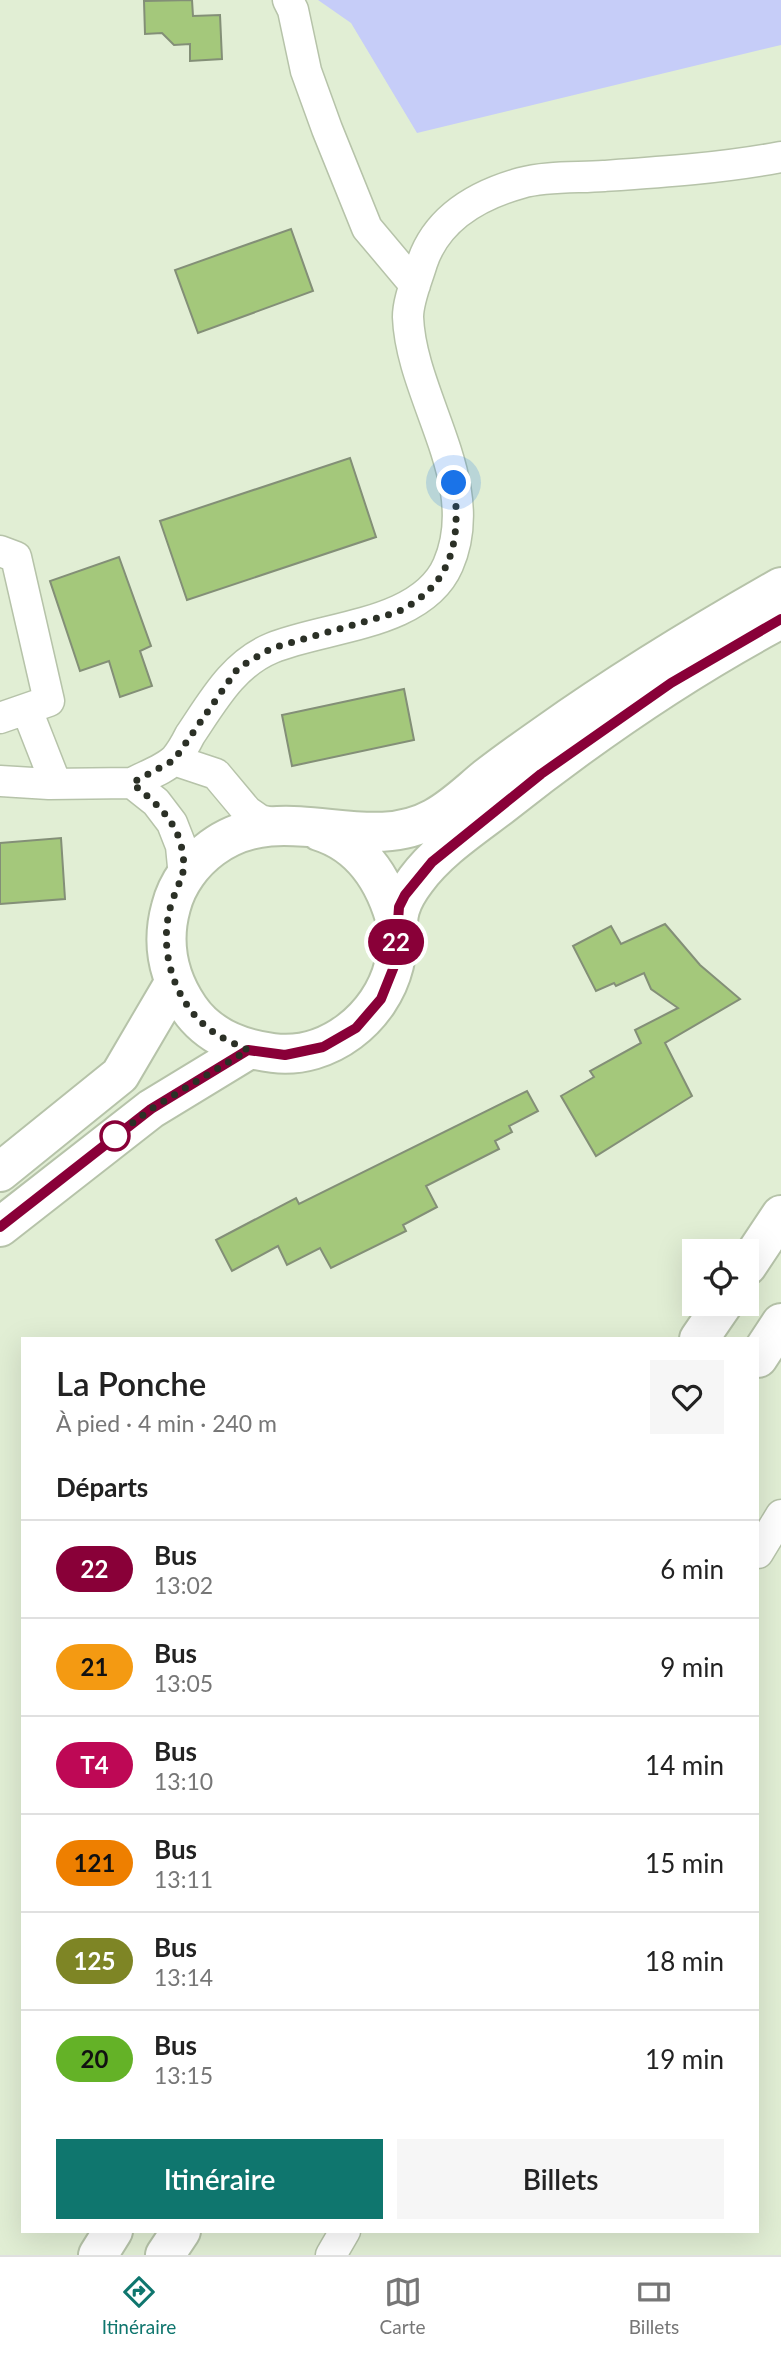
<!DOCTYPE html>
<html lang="fr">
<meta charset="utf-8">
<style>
:root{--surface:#fff;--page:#f6f6f6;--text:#222;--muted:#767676;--line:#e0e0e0;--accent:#0f766e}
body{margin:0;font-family:Lato,sans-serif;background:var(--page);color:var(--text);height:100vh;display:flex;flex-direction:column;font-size:26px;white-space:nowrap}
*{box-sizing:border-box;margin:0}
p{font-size:23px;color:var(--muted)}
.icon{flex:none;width:38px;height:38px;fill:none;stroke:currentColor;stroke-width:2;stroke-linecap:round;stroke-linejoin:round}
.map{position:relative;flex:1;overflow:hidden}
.side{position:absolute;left:21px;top:1337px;width:738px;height:896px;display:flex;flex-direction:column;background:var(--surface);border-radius:0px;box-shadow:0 7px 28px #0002}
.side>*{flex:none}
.badge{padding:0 14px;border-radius:23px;font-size:24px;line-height:46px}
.controls{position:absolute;left:682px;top:1239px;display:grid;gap:14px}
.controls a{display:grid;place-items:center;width:77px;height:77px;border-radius:0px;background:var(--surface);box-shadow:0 7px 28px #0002;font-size:35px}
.you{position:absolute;width:35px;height:35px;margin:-18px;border:5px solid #fff;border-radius:50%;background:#1a73e8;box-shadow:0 0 0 10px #1a73e833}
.map>.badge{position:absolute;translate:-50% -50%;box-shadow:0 0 0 4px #fff}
h2{padding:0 35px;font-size:26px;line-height:63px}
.round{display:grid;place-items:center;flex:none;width:74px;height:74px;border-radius:0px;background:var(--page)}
.overview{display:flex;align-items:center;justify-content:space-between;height:119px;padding:0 35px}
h1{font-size:33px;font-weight:600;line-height:52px}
.button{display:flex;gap:14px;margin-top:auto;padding:14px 35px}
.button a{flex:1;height:80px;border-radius:0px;background:var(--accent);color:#fff;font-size:28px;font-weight:600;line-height:80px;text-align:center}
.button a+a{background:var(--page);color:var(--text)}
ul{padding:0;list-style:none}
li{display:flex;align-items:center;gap:21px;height:98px;padding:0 35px;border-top:2px solid var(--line)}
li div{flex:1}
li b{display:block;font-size:26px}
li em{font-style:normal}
li .badge{min-width:77px;font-weight:700;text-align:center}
.dock{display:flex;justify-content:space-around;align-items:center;height:98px;border-top:2px solid var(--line);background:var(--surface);font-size:19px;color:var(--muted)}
.dock a{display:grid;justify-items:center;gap:4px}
.dock .current{color:var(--accent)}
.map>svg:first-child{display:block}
</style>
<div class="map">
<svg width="781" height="2255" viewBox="0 0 781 2255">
<rect width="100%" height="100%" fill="#e1eed4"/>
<path fill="#c6cdf8" d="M318 0H781V45L417 133 351 23Z"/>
<path fill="#a4c87b" stroke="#838f77" stroke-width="2" d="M192 0 193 16 220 15 222 59 190 61V44L174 45 162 33 145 34 144 1Z
M291 229 313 291 198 333 175 270Z
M350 458 376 537 187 600 160 521Z
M119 557 151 646 140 651 152 686 120 697 109 661 80 671 50 581Z
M404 689 414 740 292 766 282 715Z
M61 838 65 899 0 904V843Z
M665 924 700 965 740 999 665 1043 692 1096 596 1156 561 1096 594 1077 590 1071 641 1043 635 1030 678 1008 651 989 644 973 616 986 614 983 596 991 573 946 611 926 621 944Z
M527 1091 538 1111 509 1126 512 1132 495 1141 499 1149 426 1186 437 1207 403 1225 406 1231 331 1268 320 1248 287 1265 278 1246 232 1271 216 1240 296 1198 299 1204Z"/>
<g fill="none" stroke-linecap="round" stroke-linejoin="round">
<g stroke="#b6c3a9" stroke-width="33">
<path id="minor" d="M288 0 293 10 306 71 327 129 367 228 415 285
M0 551 16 557 49 701 0 718
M27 710 56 784
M174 760 216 774 247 811 260 820 276 824
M0 781 49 784 132 783 156 802 172 823 181 846 184 877
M132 783C145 776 165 769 175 759 181 752 186 743 190 735 213 701 233 664 272 648 326 626 422 625 448 565 484 483 411 398 408 317 408 300 417 280 422 263 437 218 478 195 521 183 546 176 578 178 604 176 663 172 723 168 781 157
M758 1553 781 1515
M331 2255 345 2231"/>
</g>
<g stroke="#b6c3a9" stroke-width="42">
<path id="major" d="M781 587C700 633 621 681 545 735 525 749 505 763 486 778 469 792 453 808 434 818 364 857 282 796 212 848 193 862 177 883 171 907 161 943 168 977 189 1008 208 1036 241 1049 273 1053 328 1060 381 1018 394 965 403 927 388 917 416 880 438 850 472 828 502 805 589 736 683 671 781 619
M319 831C364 845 386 883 397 926
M0 1172 120 1075 174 983
M0 1227 151 1109 248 1050"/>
</g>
<g stroke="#b6c3a9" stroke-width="42">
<path id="highway" d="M747 1266 781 1215
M699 1339 723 1304
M758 1358 781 1323
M98 2255 113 2231
M165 2255 181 2231"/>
</g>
<use href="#minor" stroke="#fff" stroke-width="30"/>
<use href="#major" stroke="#fff" stroke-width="38"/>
<use href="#highway" stroke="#fff" stroke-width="38"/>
</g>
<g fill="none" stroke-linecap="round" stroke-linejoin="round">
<g stroke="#fff" stroke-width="16">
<path id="line" d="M0 1227 151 1109 248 1050 285 1055 323 1047 356 1028 381 999 395 964 399 907 405 895 432 862 541 774 671 683 781 619"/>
</g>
<use href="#line" stroke="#890038" stroke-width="10"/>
<path stroke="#2b3026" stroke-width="7" stroke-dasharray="0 12.6" d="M115 1136 109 1141 151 1109 248 1050C238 1045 227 1041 218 1035 175 1009 156 949 172 902 180 877 188 875 181 845 174 817 153 801 132 783L174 760 238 668 272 648 395 613C453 586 461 541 454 483"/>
</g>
<circle fill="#fff" stroke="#890038" stroke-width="3.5" cx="115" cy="1136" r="14"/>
</svg>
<div class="controls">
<a><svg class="icon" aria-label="locate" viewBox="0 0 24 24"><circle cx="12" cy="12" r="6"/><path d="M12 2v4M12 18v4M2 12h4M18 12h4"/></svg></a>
</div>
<div class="you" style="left:454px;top:483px"></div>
<b class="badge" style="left:396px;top:942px;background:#890038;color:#fff">22</b>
<section class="side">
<div class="overview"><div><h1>La Ponche</h1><p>À pied · 4 min · 240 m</p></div><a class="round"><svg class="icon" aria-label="heart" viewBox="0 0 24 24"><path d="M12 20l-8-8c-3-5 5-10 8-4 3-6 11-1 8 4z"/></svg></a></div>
<h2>Départs</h2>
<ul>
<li><span class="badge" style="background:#890038;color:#fff">22</span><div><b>Bus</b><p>13:02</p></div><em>6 min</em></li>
<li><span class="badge" style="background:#f49a12;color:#111">21</span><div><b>Bus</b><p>13:05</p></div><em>9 min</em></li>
<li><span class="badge" style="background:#be0855;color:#fff">T4</span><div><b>Bus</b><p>13:10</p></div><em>14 min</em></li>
<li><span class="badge" style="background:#ee7f00;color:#111">121</span><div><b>Bus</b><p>13:11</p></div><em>15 min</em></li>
<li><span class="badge" style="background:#7e8525;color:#fff">125</span><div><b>Bus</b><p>13:14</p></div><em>18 min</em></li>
<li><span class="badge" style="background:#64b227;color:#111">20</span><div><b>Bus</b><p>13:15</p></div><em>19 min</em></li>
</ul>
<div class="button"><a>Itinéraire</a><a>Billets</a></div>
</section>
</div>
<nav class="dock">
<a class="current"><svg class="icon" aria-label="directions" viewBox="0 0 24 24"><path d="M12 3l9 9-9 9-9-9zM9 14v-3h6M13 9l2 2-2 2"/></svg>Itinéraire</a>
<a><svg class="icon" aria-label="map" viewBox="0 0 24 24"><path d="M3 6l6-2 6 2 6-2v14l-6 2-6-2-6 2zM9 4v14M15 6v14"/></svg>Carte</a>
<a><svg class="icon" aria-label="tickets" viewBox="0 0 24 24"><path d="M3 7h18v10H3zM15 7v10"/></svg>Billets</a>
</nav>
